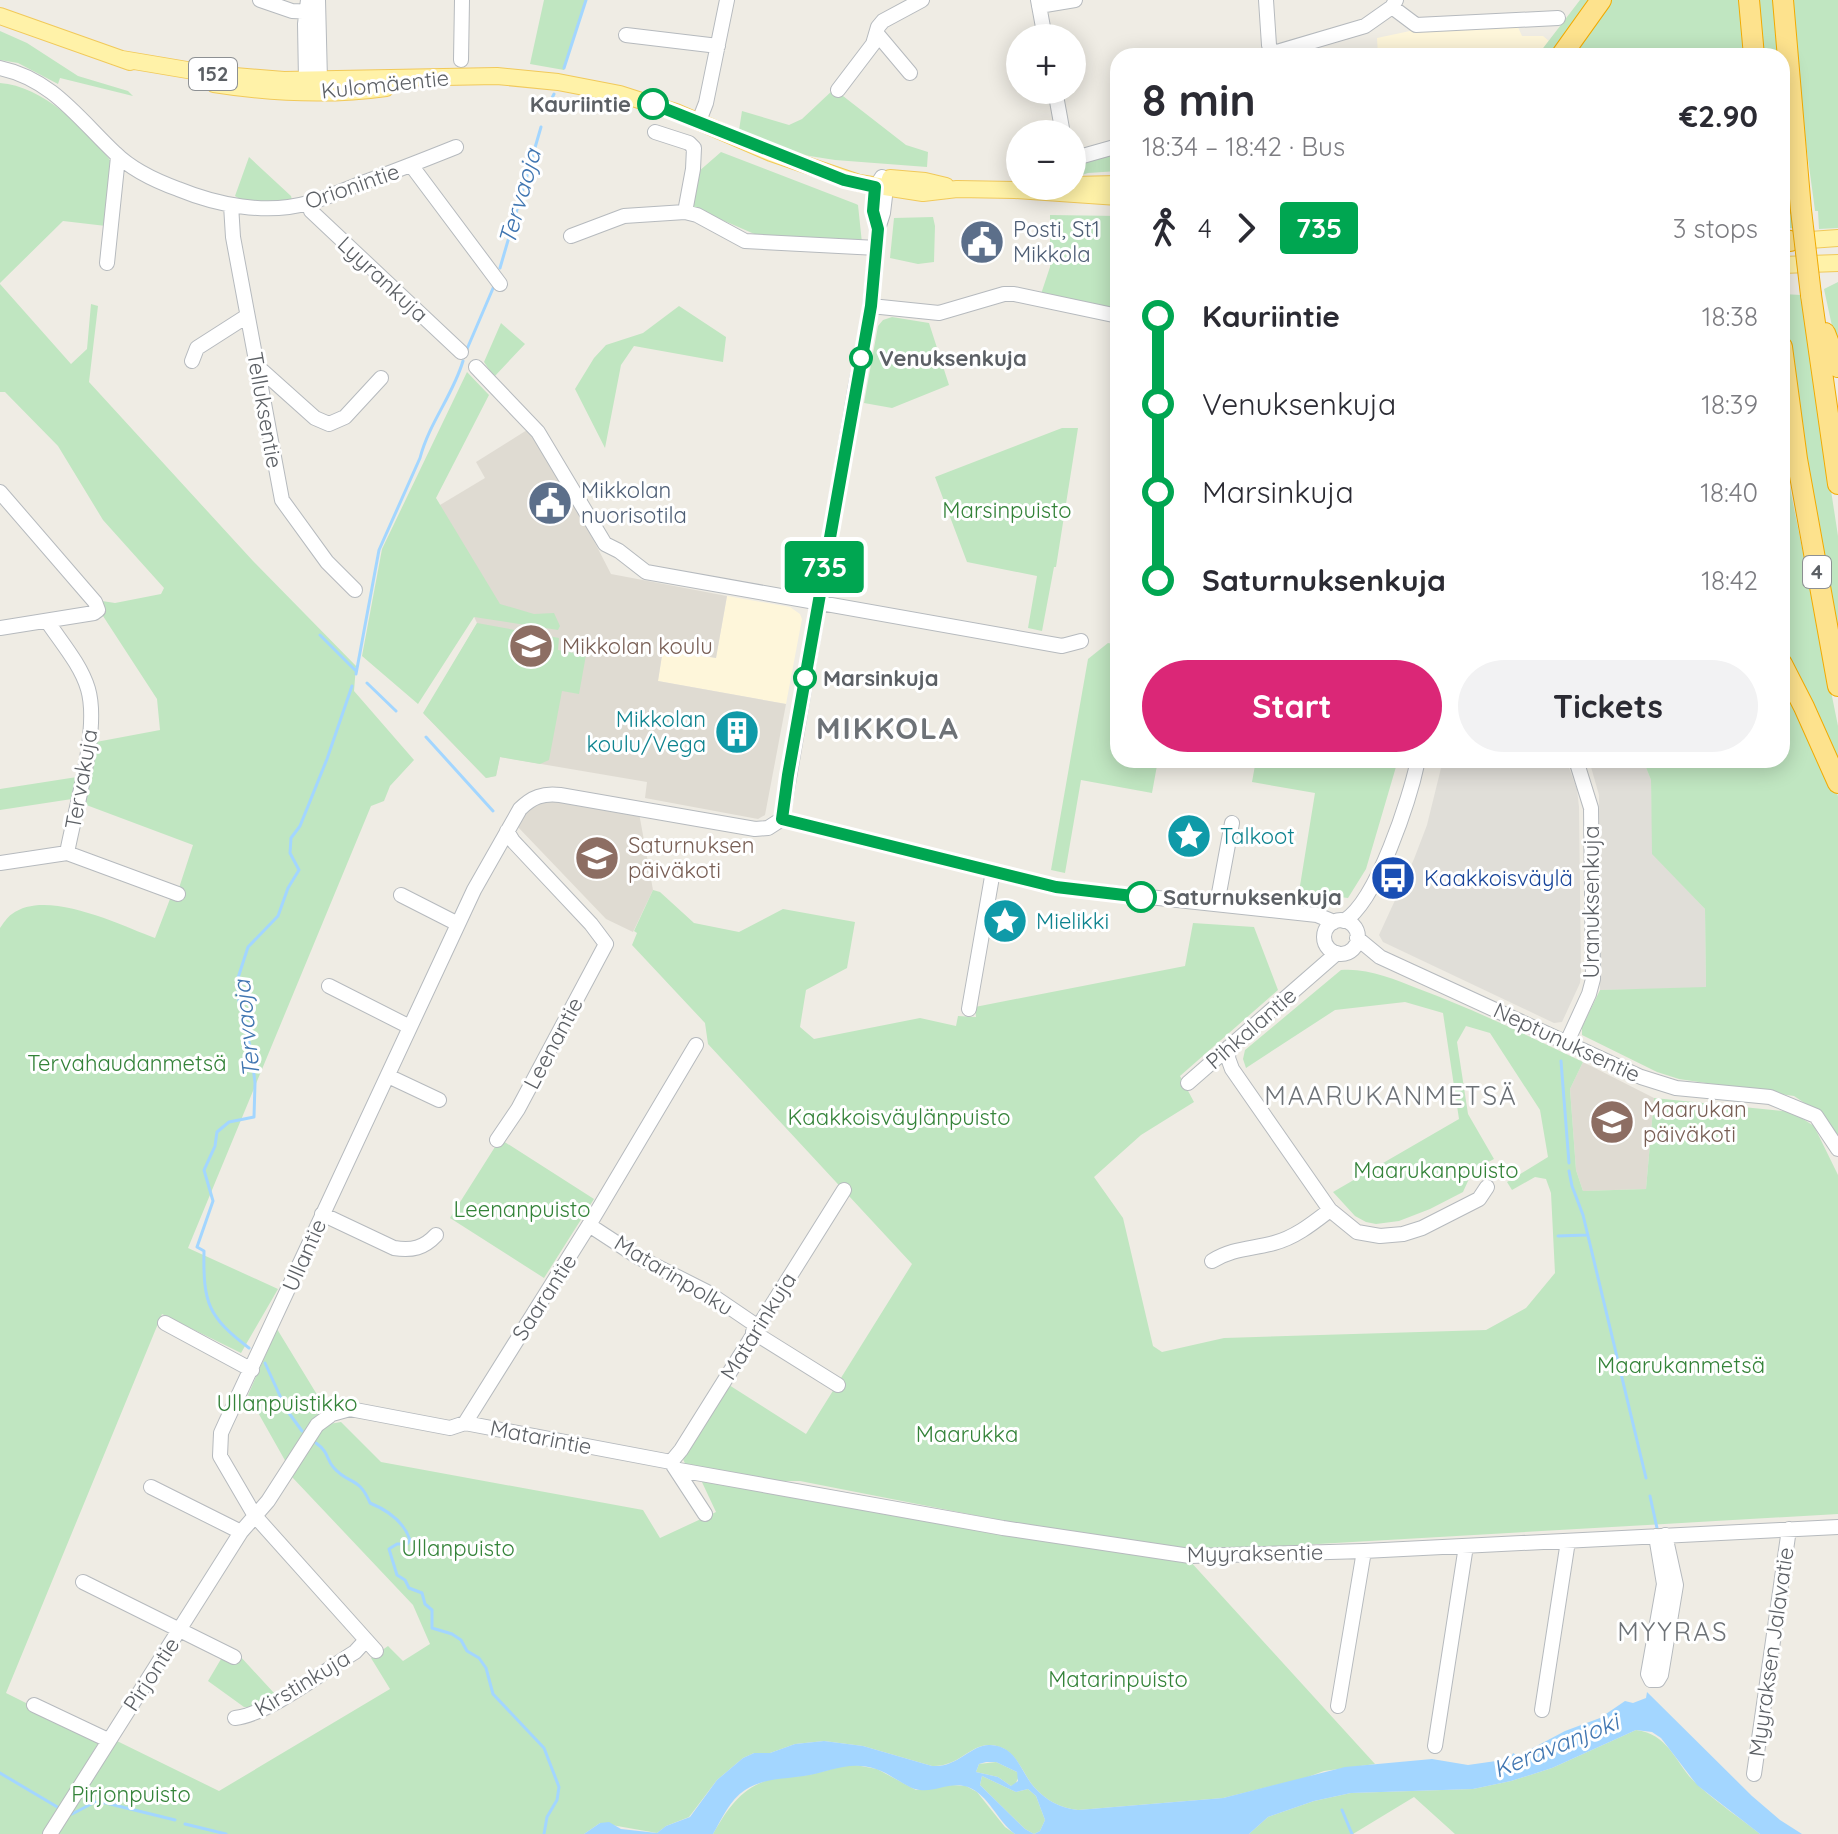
<!DOCTYPE html>
<meta charset="utf-8">
<style>
:root{--surface:#fff;--page:#f2f2f3;--text:#2b2b33;--muted:#7c7c81;--accent:#db2777}
body{margin:0;font-family:Quicksand,sans-serif;background:var(--page);color:var(--text);height:100vh;display:flex;flex-direction:column;font-size:30px;white-space:nowrap}
*{box-sizing:border-box;margin:0}
p{font-size:26px;color:var(--muted)}
.icon{flex:none;width:44px;height:44px;fill:none;stroke:currentColor;stroke-width:2;stroke-linecap:round;stroke-linejoin:round}
.map{position:relative;flex:1;overflow:hidden}
.panel{position:absolute;left:1110px;top:48px;width:680px;height:720px;display:flex;flex-direction:column;background:var(--surface);border-radius:24px;box-shadow:0 4px 20px #0003}
.panel>*{flex:none}
.badge{padding:0 16px;border-radius:6px;font-size:28px;line-height:52px}
.controls{position:absolute;left:1006px;top:24px;display:grid;gap:16px}
.controls a{display:grid;place-items:center;width:80px;height:80px;border-radius:50%;background:var(--surface);box-shadow:0 4px 20px #0003;font-size:40px}
.map>.badge{position:absolute;translate:-50% -50%;box-shadow:0 0 0 4px #fff}
.legs{display:flex;align-items:center;gap:12px;height:88px;padding:0 32px;font-size:26px}
.legs p{margin-inline-start:auto}
.overview{display:flex;align-items:center;justify-content:space-between;height:136px;padding:0 32px}
h1{font-size:44px;font-weight:800;line-height:60px}
.button{display:flex;gap:16px;margin-top:auto;padding:16px 32px}
.button a{flex:1;height:92px;border-radius:48px;background:var(--accent);color:#fff;font-size:32px;font-weight:800;line-height:92px;text-align:center}
.button a+a{background:var(--page);color:var(--text)}
ul{padding:0 32px;list-style:none}
li{display:flex;align-items:center;gap:28px;height:88px;font-size:30px}
li i{display:grid;place-items:center;width:12px;height:100%;margin:0 10px;background:currentColor}
li i::after{content:'';width:20px;height:20px;margin:-10px;border:6px solid;border-radius:50%;background:var(--surface)}
li p{margin-inline-start:auto}
li:first-child i{background:linear-gradient(#0000 50%,currentColor 0)}
li:last-child i{background:linear-gradient(currentColor 50%,#0000 0)}
.map>svg:first-child{display:block}
</style>
<div class="map">
<svg width="1838" height="1834" viewBox="0 0 1838 1834">
<rect width="100%" height="100%" fill="#efece4"/>
<path fill="#fef6da" d="M1517 25 1522 36H1543L1549 41 1537 56H1378L1377 38 1410 31Z
M727 596 790 607 800 614 802 619 786 704 658 681 663 649 716 658Z"/>
<path fill="#e0ded8" d="M1443 760H1566L1577 789 1579 807 1581 971 1580 983 1562 1022 1554 1023 1383 942 1379 935 1414 859 1427 825Z
M1589 760H1643L1651 780 1653 854 1705 909 1706 988 1600 990 1599 795Z"/>
<path fill="#dfdbd2" d="M527 430 538 432 611 574 727 596 716 658 663 649 658 681 786 704 765 815 758 819 645 798 647 782 500 757 496 776 486 778 424 714 477 623 464 595 415 520 485 478 476 462Z
M547 798 639 813 653 890 633 932 606 919 517 826 529 804Z
M1583 1062 1654 1098 1646 1189 1583 1191 1576 1170 1570 1089Z"/>
<path fill="#c0e6c1" d="M544 0H585L564 70 530 64Z
M1580 0H1595L1556 56H1537Z
M1605 0H1739L1743 56H1566Z
M1756 0H1775L1779 56H1760Z
M1792 0H1838V228L1819 229 1818 211H1815L1814 203 1803 122Z
M0 31 27 43 78 76 128 91 133 96 60 78 58 84 18 63 0 60Z
M0 83C42 86 86 128 110 160L106 226 63 221 0 283Z
M834 89 906 145 928 152 927 167 835 160 797 154 739 130 742 111 789 125 802 119Z
M1782 99 1794 228H1782Z
M1118 151V171L1088 173 1072 178V164Z
M721 152 856 204 858 205 862 243 759 236 690 206 698 172Z
M249 157 291 196 292 200C274 201 251 207 235 196Z
M1050 215 1118 216V310L1041 294 1050 267Z
M933 217 935 226 934 262 918 264 890 258 894 218Z
M1838 282V354L1824 289Z
M0 284 71 364 87 349 91 304 98 306 89 382 253 561 356 666 354 691 414 760 390 786 384 801 371 806 188 1248 278 1289 241 1353 162 1314 6 1693 100 1740 44 1834H0V928C3 924 7 917 12 914 46 888 120 925 155 938L175 886 179 888 193 845 81 803 96 742 160 730 157 699 103 616 102 601 115 603 161 594 164 588 103 520 58 446 5 392H0Z
M1783 294 1801 295 1838 536V649L1799 410Z
M679 306 726 337 723 362 634 346 621 365 605 448 575 389 594 358 606 345 643 333Z
M892 317 929 323 949 385 892 408 864 403 878 326 883 320Z
M501 323 525 344 494 377 484 362Z
M467 372 489 395 436 498 500 604 534 614 554 613 560 626 558 630 474 617 418 704 362 656 382 549Z
M1062 428H1078L1056 567H1054L1042 631 1028 628 1037 576 967 562 935 477Z
M1782 428 1791 493 1838 726V774L1813 710 1782 652Z
M477 623 559 638 558 650 586 655 579 694 562 691 549 760 540 764 500 757 496 776 486 778 423 713Z
M1108 643 1118 645V760H1158L1152 793 1081 780 1065 873 1051 870 1088 659Z
M1782 674 1838 796V1139L1821 1114 1794 1096 1679 1079 1657 1072 1582 1035V1027L1600 990 1706 987 1705 909 1652 854 1651 780 1643 760H1782Z
M1256 760H1398L1366 869 1348 898 1299 892 1315 793 1252 782Z
M77 777 72 799 0 810V789Z
M653 890 660 892 694 923 739 932 783 909 855 922 847 968 806 990 800 1027 814 1039 920 1018 956 1026 958 1016 976 1017 975 1007 1185 966 1193 923 1254 927 1278 990 1180 1076 1194 1102 1141 1135 1094 1177 1123 1218 1153 1346 1162 1352 1224 1338 1486 1330 1526 1308 1555 1273 1551 1193 1546 1179 1535 1177 1512 1190 1507 1182 1548 1157 1540 1110 1490 1033 1466 1026 1457 1042 1468 1114 1494 1159 1473 1170 1463 1192 1430 1209 1399 1221 1376 1224 1366 1222 1355 1216 1333 1192 1459 1119 1443 1013 1405 1002 1335 1010 1246 1068 1243 1059 1245 1050 1341 970C1369 968 1393 979 1419 989 1475 1010 1529 1036 1583 1062L1570 1089 1576 1170 1583 1191 1646 1189 1654 1098 1792 1112 1814 1126 1838 1175V1514L1197 1551 999 1520 800 1481H776L686 1466 683 1459 684 1454 729 1385 806 1434 912 1264 720 1057 708 1044 705 1023 632 945 637 933 634 931Z
M500 1139 594 1199 544 1278 450 1218Z
M277 1329 327 1411 287 1464 248 1395Z
M341 1422 381 1462 643 1510 660 1538 716 1512 701 1480 1189 1560 1375 1764 1324 1771 1305 1778 1223 1798 1078 1810C1060 1808 1047 1801 1034 1787 1021 1772 1016 1746 990 1745 970 1744 959 1767 932 1766L863 1746 824 1741 795 1744 770 1753H754L743 1758 717 1780 689 1817 666 1826 657 1833 600 1823 584 1834H55L117 1741 219 1791 390 1689 371 1658 388 1646 403 1661 430 1644 413 1605 292 1477 323 1425Z
M224 1654 239 1655 274 1693 250 1707H244L208 1681Z
M1636 1730C1672 1735 1675 1766 1700 1787 1719 1804 1740 1818 1760 1834H1455L1414 1797 1353 1834H1249L1268 1817 1314 1801 1351 1793 1473 1789 1511 1781 1552 1768Z
M996 1762 1017 1772 1019 1776 1015 1785 1011 1786 998 1777 976 1772 979 1764Z
M850 1764 877 1769 916 1790 952 1785 966 1786 977 1792 1005 1827 1015 1834H713C730 1804 746 1782 782 1777 790 1776 799 1777 807 1775 821 1773 835 1767 850 1764Z
M982 1776 1016 1792 1028 1789 1036 1796 1045 1820 1040 1831 1034 1834 1025 1829 980 1785Z"/>
<path fill="#a3d6ff" fill-rule="evenodd" d="M1647 1692 1752 1796 1780 1820 1802 1834H1760L1697 1785 1661 1738 1652 1732 1636 1730 1552 1768 1511 1781 1473 1789 1351 1793 1314 1801 1268 1817 1249 1834H1015C997 1821 989 1795 968 1787 951 1781 936 1792 920 1790 907 1789 890 1773 876 1769 849 1760 830 1772 804 1776 784 1779 764 1778 745 1790 730 1800 722 1818 713 1834H584L600 1823 609 1822 621 1829 657 1833 666 1826 690 1817 717 1780 743 1758 754 1753H770L795 1744 824 1741 863 1746 932 1766C958 1768 971 1744 990 1745 1017 1746 1020 1771 1034 1787 1047 1801 1060 1808 1078 1810L1223 1798 1345 1767 1432 1759 1468 1765 1510 1759 1513 1753 1518 1756 1565 1731 1600 1718 1625 1701 1633 1703 1646 1698ZM986 1762H996L1017 1772 1018 1781 1011 1786 998 1777 976 1772 979 1764ZM982 1776 1016 1792 1028 1789 1036 1796 1045 1820 1040 1831 1034 1834 1025 1829 980 1785Z"/>
<g fill="none" stroke-linecap="round" stroke-linejoin="round">
<path stroke="#a3d6ff" stroke-width="3" d="M564 68 586 0
M551 100 554 94
M500 268 541 127
M467 349 494 286
M320 635 356 671
M356 674 379 550 420 458C429 423 453 395 463 361
M367 683 396 711
M426 737 493 811
M1561 1061 1569 1163
M1569 1171 1572 1186 1583 1215 1646 1478
M1558 1236 1586 1235
M249 1348C208 1317 203 1303 204 1251L197 1247 213 1201 204 1170 215 1146 217 1132 229 1122 254 1117 255 1083 251 1050 239 1002 237 981 248 947 278 916 288 888 299 870 290 853 291 838 300 826 327 759 352 686
M265 1363 286 1409 302 1431
M316 1443C330 1453 325 1458 334 1468 349 1485 359 1476 370 1503 387 1510 404 1522 410 1540L407 1544H397L389 1549 397 1575 405 1580 409 1588 422 1593 425 1604 432 1610V1628L452 1634 461 1640 467 1651 479 1658 486 1668 493 1694 544 1748 559 1787 557 1800 547 1817 544 1834
M1650 1496 1657 1528
M0 1773 59 1808
M1342 1810 1352 1834
M72 1814 95 1802 106 1803 175 1820
M185 1824 226 1834"/>
<g stroke="#b6babe" stroke-width="16">
<path id="minor" d="M260 0 292 11 314 12
M308 0 305 24 306 80 314 92 320 80 318 0
M1038 0 1045 38
M1266 0 1269 45 1272 53
M1039 6 1075 0
M1392 7 1416 25 1558 18
M626 35 718 46
M878 35 910 73
M1263 56 1365 26 1392 7 1396 0
M461 60 462 0
M0 68C52 79 79 119 115 153 131 169 156 181 178 189 217 205 266 215 308 203 327 198 346 189 365 182 396 171 426 159 456 147
M838 90 873 44 878 27 883 21 922 0
M1055 90 1063 134
M699 121 706 103 727 0
M655 132 689 143 694 148 693 169 685 212
M1072 159 1118 146
M411 165 500 284
M309 203 311 211 461 352
M231 205 233 237 282 500 327 562 355 590
M878 229C873 210 870 193 882 177
M571 236 624 216 685 212 697 215 745 241 877 248
M107 263 118 157
M871 306 939 313 1004 294H1014L1118 316
M192 361 197 348 247 316
M258 367 315 418 329 424 345 417 381 378
M476 367 538 432 605 544 619 551 646 572 1062 646 1081 641
M0 492 95 602 98 610 94 613 0 628
M47 621C61 642 81 665 88 689 100 730 75 809 67 853
M782 819 855 390 869 318 878 229 883 213 886 188 882 177
M782 819 1056 887 1317 915 1334 922
M0 863 67 853 178 894
M401 895 458 924
M1217 904 1232 823
M1324 937a17 17 0 1 1 34 0a17 17 0 1 1-34 0Z
M1344 921C1377 901 1410 798 1418 760
M1357 938 1380 957 1641 1077 1676 1088 1770 1097 1816 1116 1838 1149
M329 986 410 1027
M969 1009 993 871
M1567 1042 1589 994 1593 979 1591 808 1576 760
M1229 1047 1228 1058 1232 1069 1330 1210 1357 1232 1380 1236 1403 1234 1422 1228 1479 1199 1487 1187
M388 1076 439 1100
M1188 1083 1337 953
M497 1140 518 1109 606 944 591 924 513 841 507 831
M322 1214 394 1248C412 1251 424 1248 436 1235
M589 1225 638 1257 707 1292 757 1326
M1212 1261C1233 1248 1252 1249 1274 1243 1296 1237 1313 1223 1330 1210
M165 1323 252 1370
M753 1332 838 1385
M465 1423 589 1225 696 1045
M671 1462 681 1450 844 1190
M679 1470 1003 1528 1190 1556 1364 1551 1838 1527
M151 1487 241 1532
M1656 1536 1664 1584 1648 1674 1651 1680H1658L1661 1675 1676 1585 1665 1535
M83 1582 234 1657
M376 1651 255 1516 220 1456 221 1433 226 1422 474 890 520 809C532 797 543 793 560 795L755 829 768 828 782 819
M34 1705 108 1740
M1338 1706 1364 1551
M1542 1710 1568 1541
M235 1718C269 1714 324 1671 355 1652L366 1640
M1435 1746 1466 1546
M1754 1774 1789 1529
M50 1834 241 1532 268 1501 317 1425 332 1414 350 1409 450 1428 465 1423 671 1462 705 1514"/>
</g>
<g stroke="#f1c95a" stroke-width="18">
<path id="major" d="M0 16 130 62
M122 59 211 74 284 80 497 76 558 82 620 94 676 112 771 153 859 183 923 193 957 189 1015 190 1118 197
M214 84C271 93 329 96 386 88
M890 178 925 181 946 186
M1072 185 1118 184
M1796 241 1838 238
M1782 265 1838 263"/>
</g>
<g stroke="#f2aa00" stroke-width="22">
<path id="highway" d="M1749 0 1754 56
M1783 0 1801 210
M1561 56 1601 0
M1782 240 1790 241
M1811 295 1838 484
M1825 333 1838 367
M1782 347 1797 459 1838 686
M1782 664 1804 707 1838 783"/>
</g>
<use href="#minor" stroke="#fff" stroke-width="14"/>
<use href="#major" stroke="#fff2a8" stroke-width="16"/>
<use href="#highway" stroke="#fde28d" stroke-width="20"/>
<g stroke="#f2aa00" stroke-width="22" stroke-linecap="butt">
<path id="highway-bridge" d="M1801 210 1811 295"/>
</g>
<use href="#highway-bridge" stroke="#fde28d" stroke-width="20"/>
</g>
<g fill="none" stroke-linecap="round" stroke-linejoin="round">
<g stroke="#fff" stroke-width="18">
<path id="line-1" d="M653 104 844 180 875 187 873 211 878 229 871 306 788 775 782 819 1056 887 1141 897"/>
</g>
<use href="#line-1" stroke="#00a651" stroke-width="12"/>
</g>
<defs>
<g id="civic-disc" transform="scale(2.3)"><circle r="9.5" fill="#5c6f8a" stroke="#fff"/><path d="M-.6-6.5H3V-4.5H.6V-3L4-1V1h2V6H-6V1h2V-1L-.6-3ZM-1.2 2.5V6h2.4V2.5Z" fill="#fff"/></g>
<g id="school-disc" transform="scale(2.3)"><circle r="9.5" fill="#8d6e63" stroke="#fff"/><path d="M0-5L7-2L0 1L-7-2ZM-4 1L0 2.5L4 1V4Q0 6-4 4Z" fill="#fff"/></g>
<g id="building-disc" transform="scale(2.3)"><circle r="9.5" fill="#0f9aa8" stroke="#fff"/><path d="M-4-6H4V6H1V3H-1V6H-4ZM-2.5-4.3h1.7v1.8h-1.7ZM.8-4.3h1.7v1.8H.8ZM-2.5-1h1.7V.8h-1.7ZM.8-1h1.7V.8H.8Z" fill="#fff"/></g>
<g id="sight-disc" transform="scale(2.3)"><circle r="9.5" fill="#0f9aa8" stroke="#fff"/><path d="M0-6L1.8-2.2L6-1.7L2.9 1.2L3.7 5.4L0 3.3L-3.7 5.4L-2.9 1.2L-6-1.7L-1.8-2.2Z" fill="#fff"/></g>
<g id="bus-disc" transform="scale(2.3)"><circle r="9.5" fill="#1a4fb4" stroke="#fff"/><path d="M-5-6H5V4H4V6H2V4H-2V6H-4V4H-5ZM-3.5-4V0h7V-4ZM-3.5 1.2v1.5H-2V1.2ZM2 1.2v1.5H3.5V1.2Z" fill="#fff"/></g>
</defs>
<g fill-rule="evenodd">
<use href="#civic-disc" x="982" y="242"/>
<use href="#civic-disc" x="550" y="503"/>
<use href="#school-disc" x="531" y="646"/>
<use href="#building-disc" x="737" y="732"/>
<use href="#sight-disc" x="1189" y="836"/>
<use href="#school-disc" x="597" y="858"/>
<use href="#bus-disc" x="1393" y="878"/>
<use href="#sight-disc" x="1005" y="921"/>
<use href="#school-disc" x="1612" y="1122"/>
</g>
<g fill="#fff" stroke="#00a651" stroke-width="4">
<circle cx="653" cy="104" r="14"/>
<circle cx="861" cy="358" r="10"/>
<circle cx="805" cy="678" r="10"/>
<circle cx="1141" cy="897" r="14"/>
</g>
<g text-anchor="middle" stroke-width="6" stroke-linejoin="round" paint-order="stroke">
<g fill="#fff" stroke="#8d9093" stroke-width="2">
<rect x="189" y="58" width="48" height="32" rx="6"/>
<rect x="1803" y="556" width="28" height="32" rx="6"/>
</g>
<g font-size="20" font-weight="bold" fill="#5c6065">
<text x="213" y="81">152</text>
<text x="1817" y="579">4</text>
</g>
<g font-size="22" fill="#5c6065" stroke="#fff">
<text transform="translate(385 84) rotate(-6)" y="8">Kulomäentie</text>
<text transform="translate(352 186) rotate(-19)" y="8">Orionintie</text>
<text transform="translate(383 279) rotate(43)" y="8">Lyyrankuja</text>
<text transform="translate(265 410) rotate(80)" y="8">Telluksentie</text>
<text transform="translate(81 779) rotate(-80)" y="8">Tervakuja</text>
<text transform="translate(1591 902) rotate(-90)" y="8">Uranuksenkuja</text>
<text transform="translate(1251 1028) rotate(-41)" y="8">Pihkalantie</text>
<text transform="translate(1567 1042) rotate(25)" y="8">Neptunuksentie</text>
<text transform="translate(553 1043) rotate(-62)" y="8">Leenantie</text>
<text transform="translate(304 1255) rotate(-66)" y="8">Ullantie</text>
<text transform="translate(674 1275) rotate(31)" y="8">Matarinpolku</text>
<text transform="translate(544 1297) rotate(-57)" y="8">Saarantie</text>
<text transform="translate(758 1326) rotate(-58)" y="8">Matarinkuja</text>
<text transform="translate(541 1437) rotate(11)" y="8">Matarintie</text>
<text transform="translate(1255 1553) rotate(-1)" y="8">Myyraksentie</text>
<text transform="translate(1771 1652) rotate(-82)" y="8">Myyraksen Jalavatie</text>
<text transform="translate(151 1674) rotate(-57)" y="8">Pirjontie</text>
<text transform="translate(302 1683) rotate(-31)" y="8">Kirstinkuja</text>
</g>
<g font-size="22" font-weight="bold" fill="#5c6065" stroke="#fff" text-anchor="start">
<text x="631" y="112" text-anchor="end">Kauriintie</text>
<text x="879" y="366">Venuksenkuja</text>
<text x="823" y="686">Marsinkuja</text>
<text x="1163" y="905">Saturnuksenkuja</text>
</g>
<g font-size="22" fill="#4e5e75" stroke="#fff" text-anchor="start">
<text x="1013" y="237">Posti, St1<tspan x="1013" dy="25">Mikkola</tspan></text>
<text x="581" y="498">Mikkolan<tspan x="581" dy="25">nuorisotila</tspan></text>
</g>
<g font-size="22" fill="#348339" stroke="#fff">
<text x="1007" y="518">Marsinpuisto</text>
<text x="127" y="1071">Tervahaudanmetsä</text>
<text x="899" y="1125">Kaakkoisväylänpuisto</text>
<text x="1436" y="1178">Maarukanpuisto</text>
<text x="522" y="1217">Leenanpuisto</text>
<text x="1681" y="1373">Maarukanmetsä</text>
<text x="287" y="1411">Ullanpuistikko</text>
<text x="967" y="1442">Maarukka</text>
<text x="458" y="1556">Ullanpuisto</text>
<text x="1118" y="1687">Matarinpuisto</text>
<text x="131" y="1802">Pirjonpuisto</text>
</g>
<g font-size="22" fill="#785e54" stroke="#fff" text-anchor="start">
<text x="562" y="654">Mikkolan koulu</text>
<text x="628" y="853">Saturnuksen<tspan x="628" dy="25">päiväkoti</tspan></text>
<text x="1643" y="1117">Maarukan<tspan x="1643" dy="25">päiväkoti</tspan></text>
</g>
<g font-size="22" fill="#0d838f" stroke="#fff" text-anchor="start">
<text x="706" y="727" text-anchor="end">Mikkolan<tspan x="706" dy="25">koulu/Vega</tspan></text>
<text x="1220" y="844">Talkoot</text>
<text x="1036" y="929">Mielikki</text>
</g>
<g font-size="22" fill="#164399" stroke="#fff" text-anchor="start">
<text x="1424" y="886">Kaakkoisväylä</text>
</g>
<g font-size="24" font-style="italic" fill="#4076b1" stroke="#fff">
<text transform="translate(520 197) rotate(-74)" y="8">Tervaoja</text>
<text transform="translate(247 1029) rotate(-96)" y="8">Tervaoja</text>
<text transform="translate(1556 1746) rotate(-22)" y="8">Keravanjoki</text>
</g>
<g font-size="26" letter-spacing="2" fill="#6d7277" stroke="#fff">
<text x="1391" y="1105">MAARUKANMETSÄ</text>
<text x="1673" y="1641">MYYRAS</text>
</g>
<g font-size="30" font-weight="bold" letter-spacing="2" fill="#6d7277" stroke="#fff">
<text x="888" y="739">MIKKOLA</text>
</g>
</g>
</svg>
<div class="controls">
<a>+</a>
<a>−</a>
</div>
<b class="badge" style="left:824px;top:567px;background:#00a651;color:#fff">735</b>
<section class="panel">
<div class="overview"><div><h1>8 min</h1><p>18:34 – 18:42 · Bus</p></div><b>€2.90</b></div>
<div class="legs"><svg class="icon" aria-label="walk" viewBox="0 0 24 24"><circle cx="13" cy="4" r="2"/><path d="M13 8l-2 6 4 7M11 14l-3 7M7 12l3-4h3l4 4"/></svg>4<svg class="icon" aria-label="forward" viewBox="0 0 24 24"><path d="M9 5l7 7-7 7"/></svg><b class="badge" style="background:#00a651;color:#fff">735</b><p>3 stops</p></div>
<ul>
<li><i style="color:#00a651"></i><b>Kauriintie</b><p>18:38</p></li>
<li><i style="color:#00a651"></i><span>Venuksenkuja</span><p>18:39</p></li>
<li><i style="color:#00a651"></i><span>Marsinkuja</span><p>18:40</p></li>
<li><i style="color:#00a651"></i><b>Saturnuksenkuja</b><p>18:42</p></li>
</ul>
<div class="button"><a>Start</a><a>Tickets</a></div>
</section>
</div>
